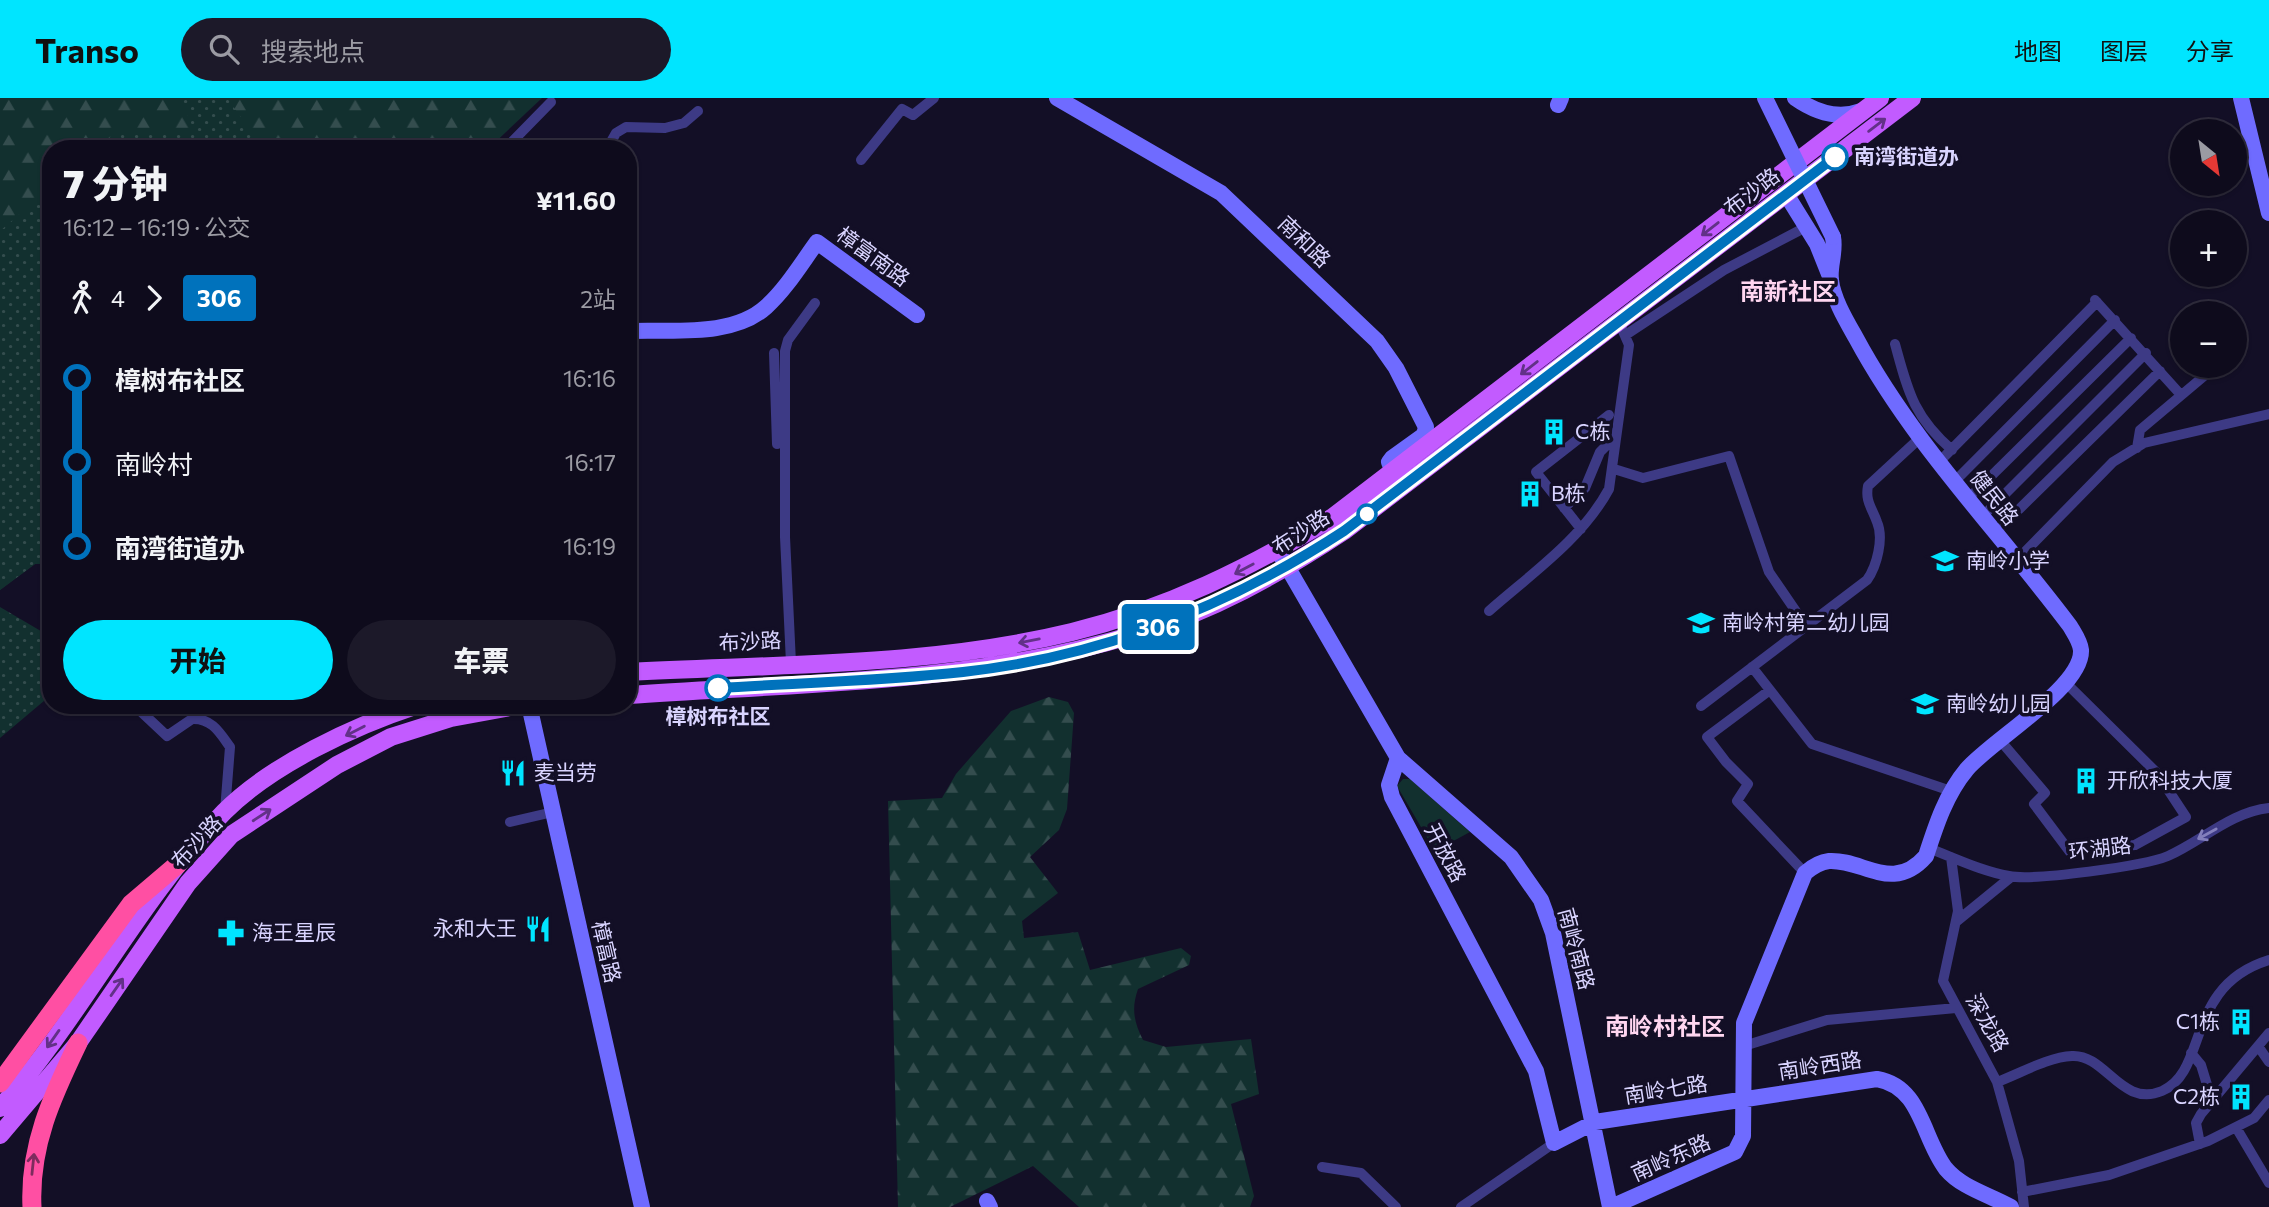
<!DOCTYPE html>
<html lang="zh">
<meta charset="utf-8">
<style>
:root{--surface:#0e0b1c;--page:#1c1929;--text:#f1f3f6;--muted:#9b9ba3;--line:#2e2b3b;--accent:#00e5ff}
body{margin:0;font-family:Commissioner,"Noto Sans SC",sans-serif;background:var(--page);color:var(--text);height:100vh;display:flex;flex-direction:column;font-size:26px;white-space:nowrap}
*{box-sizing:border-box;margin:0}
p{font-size:23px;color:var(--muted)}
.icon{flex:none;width:38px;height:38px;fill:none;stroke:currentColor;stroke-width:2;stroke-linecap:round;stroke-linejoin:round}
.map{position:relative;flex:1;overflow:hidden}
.side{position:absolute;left:42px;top:42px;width:595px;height:574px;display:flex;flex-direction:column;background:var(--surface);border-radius:28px;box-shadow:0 2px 5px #0004,0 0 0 2px var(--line)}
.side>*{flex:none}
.badge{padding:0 14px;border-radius:5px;font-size:24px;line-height:46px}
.needle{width:46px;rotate:150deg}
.controls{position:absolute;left:2170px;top:21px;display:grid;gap:14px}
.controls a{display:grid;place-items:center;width:77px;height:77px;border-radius:50%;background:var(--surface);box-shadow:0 2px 5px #0004,0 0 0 2px var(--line);font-size:35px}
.map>.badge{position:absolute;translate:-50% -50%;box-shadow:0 0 0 4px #fff}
.legs{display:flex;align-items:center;gap:10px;height:77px;padding:0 21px;font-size:23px}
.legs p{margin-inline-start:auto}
.overview{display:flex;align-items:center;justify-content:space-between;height:119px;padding:0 21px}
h1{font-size:38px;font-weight:800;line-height:52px}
.button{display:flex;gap:14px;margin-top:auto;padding:14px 21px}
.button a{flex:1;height:80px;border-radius:42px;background:var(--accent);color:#111;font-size:28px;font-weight:800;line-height:80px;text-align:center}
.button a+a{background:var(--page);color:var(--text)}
ul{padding:0 21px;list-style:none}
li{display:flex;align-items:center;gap:24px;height:84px;font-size:26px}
li i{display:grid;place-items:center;width:10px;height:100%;margin:0 9px;background:currentColor}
li i::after{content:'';width:18px;height:18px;margin:-9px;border:5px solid;border-radius:50%;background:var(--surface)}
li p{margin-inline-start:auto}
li:first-child i{background:linear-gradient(#0000 50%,currentColor 0)}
li:last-child i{background:linear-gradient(currentColor 50%,#0000 0)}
header{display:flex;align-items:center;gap:42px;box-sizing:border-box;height:98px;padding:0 35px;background:var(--accent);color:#111}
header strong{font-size:33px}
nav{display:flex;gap:38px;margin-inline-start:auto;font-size:24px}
.search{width:490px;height:63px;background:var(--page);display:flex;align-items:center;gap:18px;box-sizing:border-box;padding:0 24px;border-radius:38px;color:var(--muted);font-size:26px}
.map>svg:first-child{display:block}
</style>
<header>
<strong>Transo</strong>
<div class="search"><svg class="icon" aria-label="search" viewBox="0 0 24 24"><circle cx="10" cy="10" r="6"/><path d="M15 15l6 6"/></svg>搜索地点</div>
<nav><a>地图</a><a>图层</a><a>分享</a></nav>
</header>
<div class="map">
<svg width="2269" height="1109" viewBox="0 0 2269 1109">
<defs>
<pattern id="forest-firs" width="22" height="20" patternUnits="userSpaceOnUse" patternTransform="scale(1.75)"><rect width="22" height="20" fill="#12302f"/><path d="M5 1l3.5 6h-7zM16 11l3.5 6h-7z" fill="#344d4e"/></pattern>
<pattern id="park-dots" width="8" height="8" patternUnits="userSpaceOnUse" patternTransform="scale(1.75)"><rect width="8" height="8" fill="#12302f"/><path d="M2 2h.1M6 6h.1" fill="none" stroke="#344d4e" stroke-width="1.8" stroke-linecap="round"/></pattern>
</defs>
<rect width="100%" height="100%" fill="#130f26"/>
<path fill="#12302f" d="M1403 681H1410L1470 734 1435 753 1397 688Z"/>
<path fill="url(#forest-firs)" d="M0 0H542L488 51H51V465L35 466 0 492Z
M1049 599 1068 604 1074 615 1067 711 1059 732 1030 759 1058 795 1022 823 1024 840 1078 834 1090 872 1181 850 1191 858 1189 867 1138 891C1131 911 1134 924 1143 942L1166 949 1251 941 1259 996 1231 1006 1254 1098 1250 1109H1079L1033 1068 950 1109H898L888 703 942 700 956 676 1011 613Z"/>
<path fill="url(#park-dots)" d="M180 0H227L264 51H96L114 35 196 37Z
M51 89V465L35 466 0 492V133Z
M0 509 51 539V597L0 640Z"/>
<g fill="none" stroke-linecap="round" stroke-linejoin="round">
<path stroke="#3d3a85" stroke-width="10" d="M505 51 551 4
M607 51 616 35 626 29 665 30 684 25 698 13
M861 62 902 11 913 17 934 0
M2095 202 2181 297
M1627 236 1724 172 1806 129
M1895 246C1908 293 1913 318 1952 352
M2235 252 2242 245
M774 255 777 346
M2137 350 2140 332 2216 268
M1939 364 2097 204
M1614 371 1643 380 1729 358 1769 474 1806 528
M1960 378 2115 222
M1975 394 2131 240
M1564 410 1585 390 1600 354 1607 347
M1989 412 2146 255
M2002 428 2160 273
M1581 431 1536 374 1609 317
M2017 462 2113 364 2144 345 2269 316
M1489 513C1531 476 1582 441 1609 391L1629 247 1619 224
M791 565 785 439V253L788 242 815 205
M1752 569 1812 646 1951 693
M1770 592 1707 639 1726 664 1748 686 1737 703 1805 775
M134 607 167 638 192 621C212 620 220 635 230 649L225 713
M1701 608 1867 482C1877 468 1884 440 1877 424 1872 410 1865 403 1868 388L1921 339
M189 609 192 607
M1999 641 2045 695 2034 706 2070 754 2135 747 2186 719 2157 675 2066 585
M510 724 553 714
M1928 750C1955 760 1981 773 2009 778 2034 783 2144 768 2168 758 2202 743 2231 714 2269 710
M1951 759 1958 813 1943 883 1997 984 2019 1063 2024 1109
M1957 823 2011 779
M1744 948 1827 922 1956 910
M2258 948 2269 964
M2191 955 2201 967 2212 1003
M1997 984C2019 976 2048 959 2072 958 2106 956 2121 1010 2162 993 2209 973 2184 888 2269 862
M2237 1031 2269 1085
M2200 1046 2196 1025 2201 1016 2269 935
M1322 1069 1361 1075 1396 1109
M2022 1094 2109 1077 2208 1043 2254 1020 2269 1002
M1461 1109 1554 1045"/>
<path stroke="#6f6bff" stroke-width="16" d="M1057 0 1221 95 1377 243 1396 270 1426 329 1424 337 1392 360 1389 364 1393 374
M1795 0C1815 14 1837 22 1861 13
M2241 0 2269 115
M1558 7 1561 0
M1786 96 1817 146 1831 181
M628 233C671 231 732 240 766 209 786 191 801 166 817 144L917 217
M1281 458 1398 660 1389 687 1392 699 1536 973 1554 1045 1595 1024 1877 981C1922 989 1922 1040 1946 1071 1962 1090 1990 1097 2011 1109
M529 607 642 1109
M1398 660 1511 759 1541 802 1553 835 1610 1109
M987 1103 990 1109
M1611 1109 1735 1054 1743 1038 1744 925 1805 775C1812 769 1820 764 1829 763 1863 761 1893 796 1926 758 1936 727 1946 696 1967 671 1992 642 2083 589 2081 552 2080 543 2074 535 2070 528 1998 432 1913 346 1856 240 1847 224 1833 201 1831 182 1829 168 1836 154 1833 139"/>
<path stroke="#c25bff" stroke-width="18" d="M628 574C775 566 928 569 1072 534 1166 511 1250 470 1333 419L1880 0
M628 597C798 585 972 586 1136 536 1211 514 1279 476 1344 433L1912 0
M0 1010C82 918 137 803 224 714 272 666 354 628 418 607
M0 1037 78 945 188 785 231 737 337 667 391 639 451 620 521 607"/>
<path stroke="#ff4fa3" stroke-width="19" d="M0 985 131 806 178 766
M32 1109C29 1048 52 999 78 945"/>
<path stroke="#6f6bff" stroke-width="16" d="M1765 0 1833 139"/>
</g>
<defs><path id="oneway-shaft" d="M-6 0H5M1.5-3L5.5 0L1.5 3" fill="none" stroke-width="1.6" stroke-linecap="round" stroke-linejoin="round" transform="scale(1.75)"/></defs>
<g stroke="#623188">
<use href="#oneway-shaft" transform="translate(1877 27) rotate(-37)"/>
<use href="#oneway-shaft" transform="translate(1710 131) rotate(142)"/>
<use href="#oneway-shaft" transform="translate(1529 270) rotate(142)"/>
<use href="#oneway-shaft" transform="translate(1244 471) rotate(152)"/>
<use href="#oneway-shaft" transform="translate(1029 543) rotate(169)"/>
<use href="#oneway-shaft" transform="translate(355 633) rotate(153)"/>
<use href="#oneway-shaft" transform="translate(262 717) rotate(-33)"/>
<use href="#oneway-shaft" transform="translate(117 889) rotate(-55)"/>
<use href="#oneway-shaft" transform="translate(53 941) rotate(125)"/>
</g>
<use stroke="#837fbc" href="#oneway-shaft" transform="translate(2207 736) rotate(151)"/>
<use stroke="#7d2c5e" href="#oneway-shaft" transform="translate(33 1066) rotate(-84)"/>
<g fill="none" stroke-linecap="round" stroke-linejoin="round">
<g stroke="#fff" stroke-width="16">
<path id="line-1" d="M718 590C799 585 882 583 963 574 1100 559 1229 508 1344 433L1835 59"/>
</g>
<use href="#line-1" stroke="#0072bc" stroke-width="10"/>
</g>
<defs>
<g id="building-bare" transform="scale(2.1)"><path d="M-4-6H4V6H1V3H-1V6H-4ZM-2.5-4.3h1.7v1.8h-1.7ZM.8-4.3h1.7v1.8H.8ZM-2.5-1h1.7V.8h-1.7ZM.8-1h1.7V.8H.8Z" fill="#00e5ff" stroke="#130f26" stroke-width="2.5" paint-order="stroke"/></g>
<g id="school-bare" transform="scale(2.1)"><path d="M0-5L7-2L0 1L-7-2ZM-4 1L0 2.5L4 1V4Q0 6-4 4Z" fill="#00e5ff" stroke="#130f26" stroke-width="2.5" paint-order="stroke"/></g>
<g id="restaurant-bare" transform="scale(2.1)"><path d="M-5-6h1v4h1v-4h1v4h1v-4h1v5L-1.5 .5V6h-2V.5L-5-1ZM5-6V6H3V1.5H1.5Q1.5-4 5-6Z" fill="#00e5ff" stroke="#130f26" stroke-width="2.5" paint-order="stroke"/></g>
<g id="pharmacy-bare" transform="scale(2.1)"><path d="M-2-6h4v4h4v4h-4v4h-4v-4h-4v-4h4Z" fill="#00e5ff" stroke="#130f26" stroke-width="2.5" paint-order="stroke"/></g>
</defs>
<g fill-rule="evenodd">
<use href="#building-bare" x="1554" y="334"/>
<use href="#building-bare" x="1530" y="396"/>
<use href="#school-bare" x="1945" y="463"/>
<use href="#school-bare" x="1701" y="525"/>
<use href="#school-bare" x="1925" y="606"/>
<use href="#restaurant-bare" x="513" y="675"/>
<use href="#building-bare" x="2086" y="683"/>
<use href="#restaurant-bare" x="538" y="831"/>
<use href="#pharmacy-bare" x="231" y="835"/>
<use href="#building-bare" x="2241" y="924"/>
<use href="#building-bare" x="2241" y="999"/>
</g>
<g fill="#fff" stroke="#0072bc" stroke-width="3.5">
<circle cx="1835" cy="59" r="12"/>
<circle cx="1367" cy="416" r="9"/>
<circle cx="718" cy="590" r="12"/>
</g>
<g text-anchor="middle" stroke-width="7" stroke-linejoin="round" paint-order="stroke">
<g font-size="21" font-weight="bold" fill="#d9d4ff" stroke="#130f26" text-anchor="start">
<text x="1854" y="66">南湾街道办</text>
<text x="718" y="626" text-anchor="middle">樟树布社区</text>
</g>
<g font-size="21" fill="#d9d4ff" stroke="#130f26">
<text transform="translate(1752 94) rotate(-37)" y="7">布沙路</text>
<text transform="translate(1304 144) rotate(44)" y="7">南和路</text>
<text transform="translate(873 159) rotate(36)" y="7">樟富南路</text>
<text transform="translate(1994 400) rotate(52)" y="7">健民路</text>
<text transform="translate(1301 434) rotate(-33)" y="7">布沙路</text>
<text transform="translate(750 544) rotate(-3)" y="7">布沙路</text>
<text transform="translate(197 744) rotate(-47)" y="7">布沙路</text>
<text transform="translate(2100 751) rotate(-7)" y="7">环湖路</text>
<text transform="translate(1445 755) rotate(62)" y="7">开放路</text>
<text transform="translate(1576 851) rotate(75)" y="7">南岭南路</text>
<text transform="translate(606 854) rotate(77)" y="7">樟富路</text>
<text transform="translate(1987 925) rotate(60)" y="7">深龙路</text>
<text transform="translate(1820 968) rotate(-9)" y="7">南岭西路</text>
<text transform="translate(1666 992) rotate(-9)" y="7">南岭七路</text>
<text transform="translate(1671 1060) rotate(-24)" y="7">南岭东路</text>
</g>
<g font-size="21" fill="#d9d4ff" stroke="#130f26" text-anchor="start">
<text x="1575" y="341">C栋</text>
<text x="1551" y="403">B栋</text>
<text x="1966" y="470">南岭小学</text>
<text x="1722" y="532">南岭村第二幼儿园</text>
<text x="1946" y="613">南岭幼儿园</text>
<text x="534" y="682">麦当劳</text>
<text x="2107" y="690">开欣科技大厦</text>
<text x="517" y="838" text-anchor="end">永和大王</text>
<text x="252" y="842">海王星辰</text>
<text x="2220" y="931" text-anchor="end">C1栋</text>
<text x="2220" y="1006" text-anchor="end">C2栋</text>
</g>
<g font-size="24" font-weight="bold" fill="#ffd6f0" stroke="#130f26">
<text x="1788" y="202">南新社区</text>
<text x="1665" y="937">南岭村社区</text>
</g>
</g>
</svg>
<div class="controls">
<a><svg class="needle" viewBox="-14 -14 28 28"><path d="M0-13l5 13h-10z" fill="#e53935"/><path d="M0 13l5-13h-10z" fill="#9b9ba3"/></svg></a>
<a>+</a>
<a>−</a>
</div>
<b class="badge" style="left:1158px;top:529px;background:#0072bc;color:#fff">306</b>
<section class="side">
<div class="overview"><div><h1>7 分钟</h1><p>16:12 – 16:19 · 公交</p></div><b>¥11.60</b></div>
<div class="legs"><svg class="icon" aria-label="walk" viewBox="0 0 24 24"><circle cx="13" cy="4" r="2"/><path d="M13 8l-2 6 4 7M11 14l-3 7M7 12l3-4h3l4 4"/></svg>4<svg class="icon" aria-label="forward" viewBox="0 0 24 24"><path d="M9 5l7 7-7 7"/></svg><b class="badge" style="background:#0072bc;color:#fff">306</b><p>2站</p></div>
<ul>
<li><i style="color:#0072bc"></i><b>樟树布社区</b><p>16:16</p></li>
<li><i style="color:#0072bc"></i><span>南岭村</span><p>16:17</p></li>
<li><i style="color:#0072bc"></i><b>南湾街道办</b><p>16:19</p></li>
</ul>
<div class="button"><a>开始</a><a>车票</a></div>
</section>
</div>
